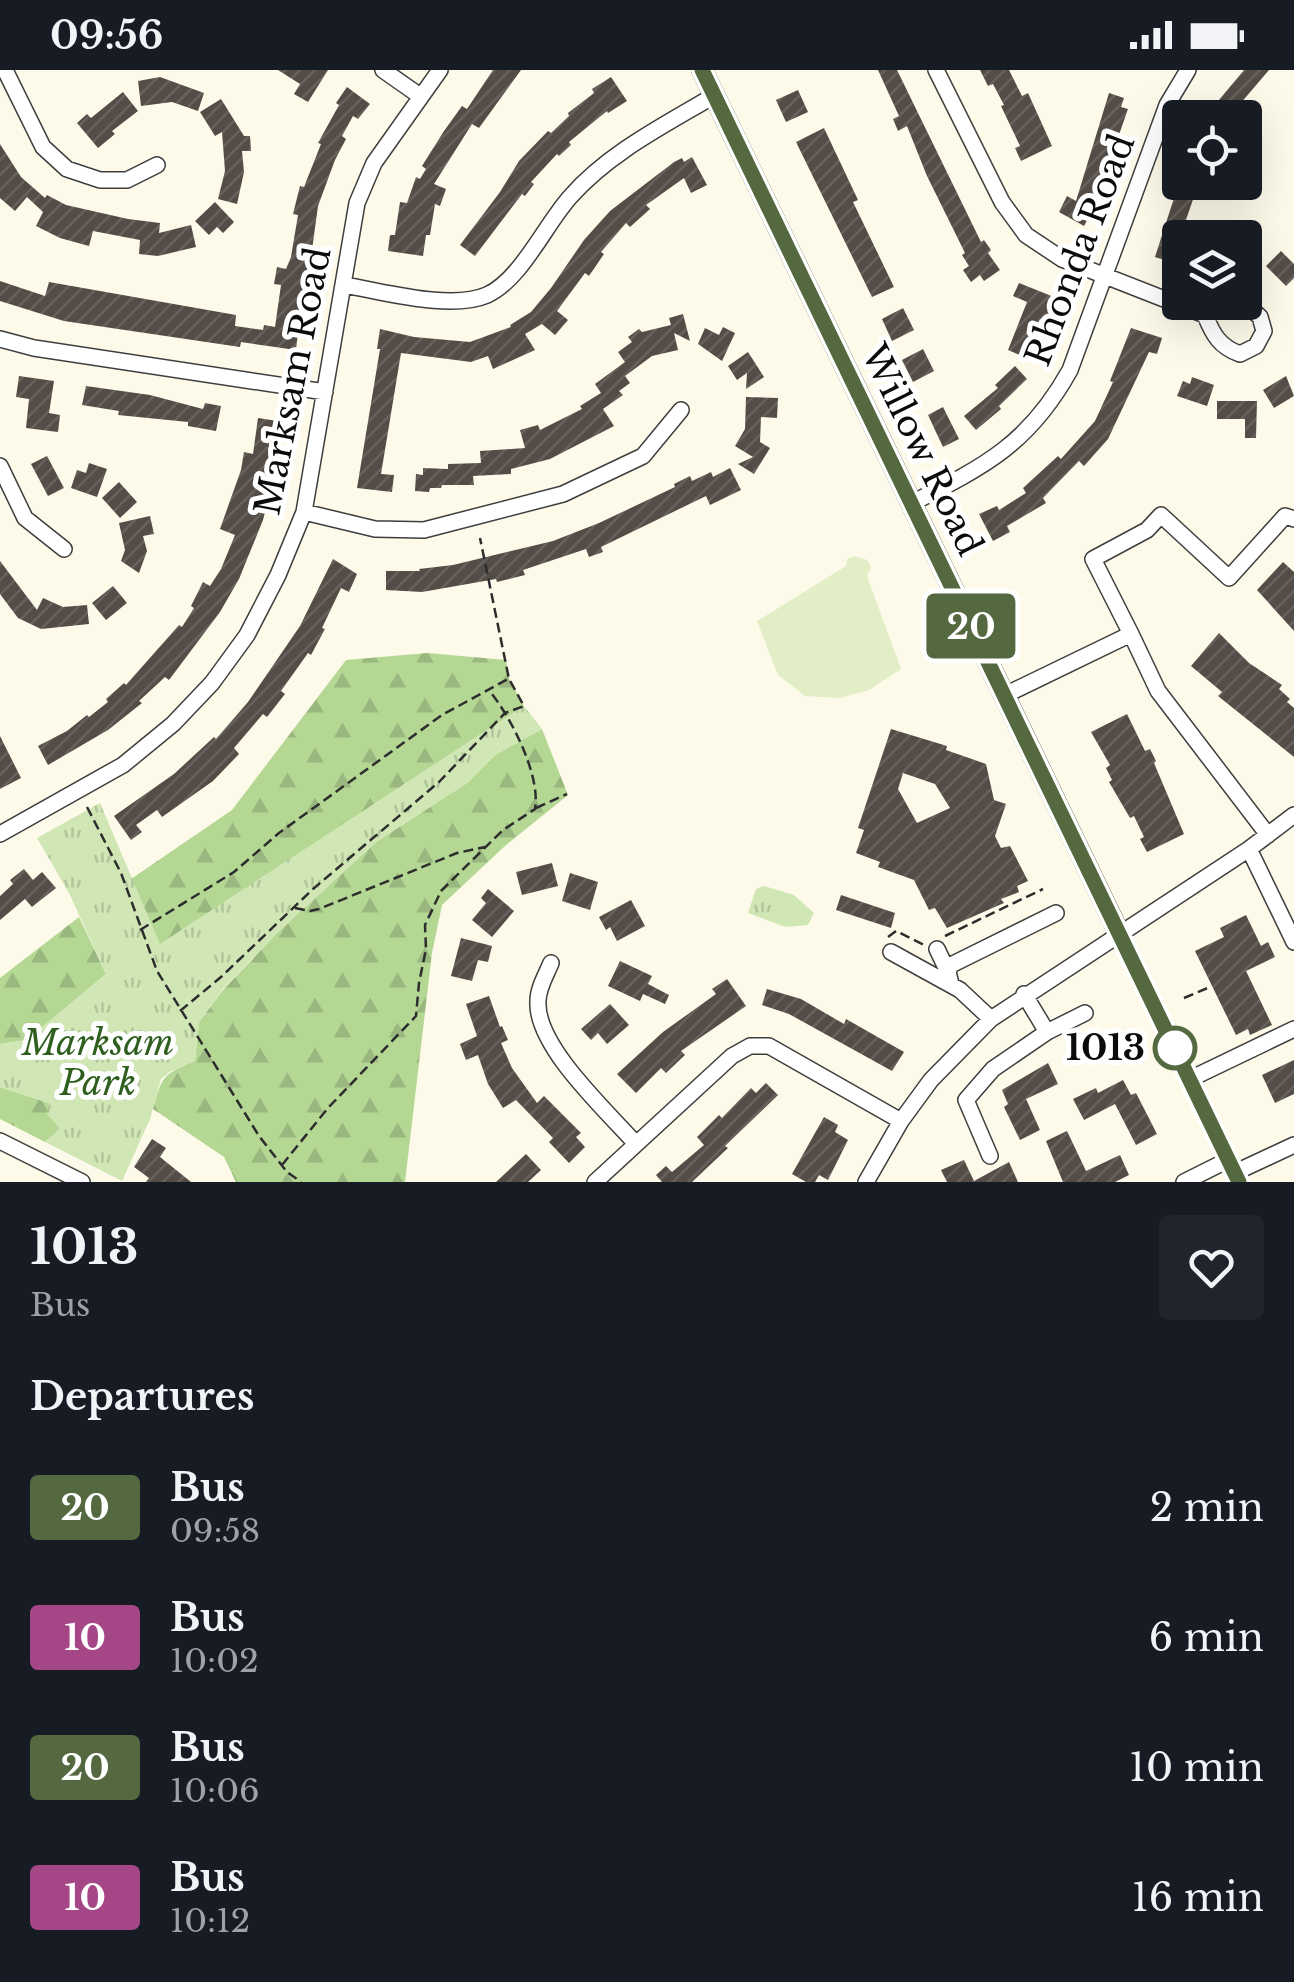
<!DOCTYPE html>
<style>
:root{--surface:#171b24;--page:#20242c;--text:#f1f3f6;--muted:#9ea1a6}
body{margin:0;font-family:"Libre Baskerville",serif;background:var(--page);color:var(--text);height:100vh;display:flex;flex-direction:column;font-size:38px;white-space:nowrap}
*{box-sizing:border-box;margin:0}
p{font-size:32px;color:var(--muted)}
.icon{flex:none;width:55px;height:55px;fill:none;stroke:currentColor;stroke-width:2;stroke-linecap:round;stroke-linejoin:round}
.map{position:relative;height:1112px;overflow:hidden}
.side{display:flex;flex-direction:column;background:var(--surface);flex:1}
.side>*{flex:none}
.badge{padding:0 20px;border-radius:8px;font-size:35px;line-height:65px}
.fabs{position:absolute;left:1162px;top:30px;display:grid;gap:20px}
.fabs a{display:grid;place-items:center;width:100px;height:100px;border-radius:10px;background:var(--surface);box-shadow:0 10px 40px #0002;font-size:50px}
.map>.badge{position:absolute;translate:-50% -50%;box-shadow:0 0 0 5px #fff}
h2{padding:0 30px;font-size:38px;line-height:90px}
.round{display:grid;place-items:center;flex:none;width:105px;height:105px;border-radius:10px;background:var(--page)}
.summary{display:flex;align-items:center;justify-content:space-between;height:170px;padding:0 30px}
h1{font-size:48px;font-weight:800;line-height:75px}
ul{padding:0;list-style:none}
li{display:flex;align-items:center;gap:30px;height:130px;padding:0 30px}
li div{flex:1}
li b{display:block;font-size:38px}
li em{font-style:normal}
li .badge{min-width:110px;font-weight:700;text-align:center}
.status{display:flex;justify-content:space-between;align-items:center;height:70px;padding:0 50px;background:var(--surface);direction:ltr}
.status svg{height:28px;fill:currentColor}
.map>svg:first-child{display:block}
</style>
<div class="status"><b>09:56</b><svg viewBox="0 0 49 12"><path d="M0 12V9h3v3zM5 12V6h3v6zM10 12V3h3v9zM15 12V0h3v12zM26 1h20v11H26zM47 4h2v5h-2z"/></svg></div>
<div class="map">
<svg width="1294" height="1112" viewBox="0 0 1294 1112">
<defs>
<pattern id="forest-firs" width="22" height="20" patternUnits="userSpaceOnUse" patternTransform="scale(2.5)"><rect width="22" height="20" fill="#b4d794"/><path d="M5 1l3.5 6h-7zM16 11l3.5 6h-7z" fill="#99b77e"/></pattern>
<pattern id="park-tufts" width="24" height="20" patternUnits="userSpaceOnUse" patternTransform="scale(2.5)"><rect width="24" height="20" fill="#d0e7b5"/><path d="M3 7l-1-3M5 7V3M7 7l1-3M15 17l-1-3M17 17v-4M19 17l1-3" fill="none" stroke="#b1c59a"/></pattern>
<pattern id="building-hatch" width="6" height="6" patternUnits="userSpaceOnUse" patternTransform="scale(2.5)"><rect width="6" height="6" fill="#534c47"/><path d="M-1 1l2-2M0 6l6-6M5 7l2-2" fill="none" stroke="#67615d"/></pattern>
</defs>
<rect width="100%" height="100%" fill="#fefae9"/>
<path fill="url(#forest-firs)" d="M427 583 506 590 509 609 524 636 159 875 131 809 232 740 346 590Z
M542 659 568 725 506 775 442 835 432 883 405 1112H236L224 1087 153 1039C162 1006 163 1004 195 991L199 952 223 920 277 863 376 772 467 713 495 685Z
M79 847 106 904 27 970 0 974V908Z
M0 1017 49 1033 60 1059 45 1072 0 1049Z"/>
<path fill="url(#park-tufts)" d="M524 636 542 659 495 685 467 713 376 772 277 863 223 919 199 952 195 991 171 1001 161 1009 150 1049 122 1111 45 1072 60 1059 47 1044 49 1033 0 1017V974L27 970 106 904 69 823 37 768 100 733 160 874Z
M764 816 794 825 814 843 808 855 785 857 748 843 756 819Z"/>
<path fill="#e2eec6" d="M855 486 867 490 871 497 867 506 901 599 869 620 840 628 805 626 778 605 757 551 846 496 847 489Z"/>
<path fill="url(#building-hatch)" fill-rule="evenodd" d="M278 0H328L308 32 294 24 300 14Z
M493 0H521L479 58 472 54 434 114 446 119 440 136 435 134 430 165H426L423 186 388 181 390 165H395L400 132 407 133 416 107 420 109 426 99 422 96 444 61 462 36 467 39Z
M878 0H897L981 172 984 170 991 180 988 183 1000 200 984 211 980 205 971 212 963 200 969 196 962 185 965 183 927 106 907 56 898 61 893 49 899 46Z
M980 0H1009L1022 26 1028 23 1052 76 1021 91 1015 78 1020 76 1001 36 1004 35 993 14 988 16Z
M1244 0H1269L1228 48 1214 36Z
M160 7 204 23 198 41 172 32 141 36 138 11Z
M611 7 627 31 608 43 607 41 569 72 571 75 559 86 557 84 531 112 534 114 525 126 522 124 475 186 460 175 500 122 519 91 548 61 551 63 569 46 568 43 594 23 592 19Z
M347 17 370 34 358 49 353 46 342 66 346 69 335 90 318 136 309 202 306 220 303 219 296 280 241 272 240 277 64 251 0 231V211L45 226 49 212 236 245 235 256 263 260 264 255 275 257 281 215 274 214 277 197 286 199 291 187 298 145 293 144 300 116 304 117 321 74 318 73 339 35 336 33Z
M798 20 808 42 786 52 776 30Z
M123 22 138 41 112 61 115 64 98 78 77 53 87 44 91 48Z
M1109 23 1124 28 1121 37 1128 39 1093 139 1084 156 1059 142 1067 126 1076 131Z
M221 29 244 66H250L251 81H242L244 102 237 134 218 129 225 101 222 62 215 66 200 42Z
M824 58 858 130 853 132 894 217 872 227 796 72Z
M0 74 21 107 45 128 47 125 66 135 128 149 160 153 159 163 191 155 196 177 158 186 139 184 140 170 93 161 89 176 60 168 36 156 43 142 27 127 15 141 0 128Z
M692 87 707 115 691 123 684 108 646 135 650 139 630 157 626 153 601 182 604 184 589 206 585 203 557 241 568 250 555 265 542 254 525 264 535 280 493 299 488 286 471 292 401 283 381 404 394 405 392 422 357 418 380 279H377L380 259 414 267 470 272 511 257 510 255 531 242 551 218 584 170 610 141 674 92 682 88 684 92Z
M1183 112H1199L1177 176 1180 177V195L1155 187 1175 125 1179 126Z
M215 132 234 152 223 163 217 157 209 165 195 151Z
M1281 181 1294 194V208L1286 216 1266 196Z
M1019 213 1059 229 1048 252 1040 249 1030 270 1043 275 1036 292 1008 280 1027 232 1013 226Z
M903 238 914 260 892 271 882 249Z
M683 244 690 271 674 263 678 280 652 286 625 306 630 313 619 321 623 325 603 339 614 356 550 389 511 399V404L473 406 474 415H442L441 418H430L429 422 415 421 416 404 423 405V398L448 399V394L481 393 480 381 525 378 520 360 538 355 540 360 582 339 580 336 601 323 595 314 625 292 618 282 632 272 628 267 639 259 642 262 671 255 669 248Z
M723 257 735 263 722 291 698 274 705 258 719 265Z
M1131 258 1162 268 1157 284 1149 282 1108 369 1084 396 1079 391 1043 428 1046 433 1007 456 1010 462 993 471 979 444 997 436 999 440 1026 423 1023 418 1058 386 1061 389 1095 351 1113 312 1110 311Z
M923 279 934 301 913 312 902 290Z
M748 282 764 307 746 319 747 303 737 310 728 296Z
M1015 296 1027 309 999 336 1001 339 976 360 964 346 998 318 995 315Z
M19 306 54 311 49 343 60 345 58 362 26 358 29 329 16 327Z
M1286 306 1294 326 1274 338 1263 320Z
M1192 307 1214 315 1207 336 1177 326 1183 311 1190 314Z
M86 316 150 325 203 339 205 333 221 336 216 361 188 356V352L118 345 119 341 82 335Z
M746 327 778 328 777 348 761 347 760 372 770 378 754 404 738 394 753 387 735 376 745 359Z
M1217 331H1257L1256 368H1245V349H1217Z
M943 337 959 369 943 377 928 345Z
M258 348 284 352 281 381 263 450 239 509 220 542 169 610 165 607 139 631 142 633 108 660 48 695 38 676 67 661 87 645 89 647 108 632 106 629 124 613 126 615 179 555 182 557 194 538 191 536 203 512 210 516 221 499 235 465 220 459 241 400 244 382 253 384Z
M47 386 64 418 48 426 31 394Z
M89 393 107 399 97 427 71 418 77 400 86 403Z
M730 398 741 420 710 435 706 426 601 477 603 482 589 487 586 479 523 500 525 505 497 512 496 509 422 522 386 520V501H420L419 499 453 495 553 471 599 453 675 417 674 414 690 406 692 411 711 402 713 407Z
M119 412 137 432 120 448 102 428Z
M150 446 154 464 143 466 147 481 139 503 121 491 125 480 119 453Z
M333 489 357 504 349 522 341 518 322 558 325 559 311 585 308 583 281 621 285 624 267 647 263 644 234 678 239 684 213 711 162 747 157 740 136 755 142 762 131 770 114 746 174 704 214 667 216 669 248 632 300 556Z
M0 491 37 540 43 528 63 537 87 535 89 554 41 559 18 548 0 524Z
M1283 492 1294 502V561L1257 520Z
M113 516 127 533 106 550 92 533Z
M1219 563 1249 593 1282 615 1279 619 1290 629 1287 632 1294 638V687L1218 626 1222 622 1191 596Z
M1127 644 1145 681 1150 679 1156 691 1154 693 1184 764 1147 782 1140 769 1144 767 1134 746 1130 748 1109 712 1112 710 1106 698 1110 695 1091 662Z
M891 659 947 676 946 680 986 694 994 730 1006 734 995 766 1001 778 1010 776 1028 811 1017 816 1019 822 1001 829 1004 833 947 858 935 838 929 840 914 810 878 797 880 792 856 783 864 760 858 758ZM903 703 935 714 950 738 917 753 898 719Z
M0 666 21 708 0 719Z
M552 793 558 816 522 825 516 802Z
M24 799 33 810 42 802 56 818 32 837 25 829 0 850V826L13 814 10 810Z
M570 803 598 812 590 840 562 831Z
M488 819 514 841 492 867 472 850 486 833 481 828Z
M841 825 895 843 891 858 836 840Z
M631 830 645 856 617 871 610 857 606 860 599 847Z
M1246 845 1261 876 1268 872 1275 887 1246 901 1272 955 1250 965 1248 959 1236 965 1195 881 1224 867 1220 858Z
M461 868 492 876 488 892 478 890 472 911 451 906Z
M620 891 652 906 648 914 669 925 665 934 643 924 640 931 608 916Z
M727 909 746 936 681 981 685 985 666 1003 661 998 636 1023 617 1004 663 962 716 924 712 919Z
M767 919 801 929 844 954 846 949 904 982 892 1001 789 944 762 935Z
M489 926 500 957 502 956 508 970 501 973 512 998 537 1033 544 1026 581 1063 576 1067 585 1077 569 1093 549 1072 553 1068 516 1030 503 1038 488 1014 478 985 466 990 460 974 477 966 466 934Z
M610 934 629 955 607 974 598 963 591 970 581 959Z
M1294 990V1024L1275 1033 1262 1005Z
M1048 993 1058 1014 1026 1029 1040 1060 1020 1070 1004 1037 1008 1034 1002 1020Z
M1123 1010 1131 1025 1136 1023 1157 1064 1136 1075 1115 1034 1084 1050 1073 1029 1096 1018 1098 1023Z
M766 1013 778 1025 725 1076 728 1078 692 1112H662L656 1105 666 1096 672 1102 704 1075 697 1067 719 1045 722 1048 751 1018 756 1023Z
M824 1047 838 1055 835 1062 848 1070 828 1110 819 1105 815 1112H806L792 1104Z
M1067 1061 1086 1101 1120 1085 1129 1105 1115 1112H1063L1046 1071Z
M152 1069 166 1078 160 1087 191 1112H146L149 1108 134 1097Z
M526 1084 541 1100 528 1112H496Z
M964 1090 974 1111 1009 1092 1018 1112H947L941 1100Z"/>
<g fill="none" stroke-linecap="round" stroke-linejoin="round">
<g stroke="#3e3e3e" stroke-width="18">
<path id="minor" d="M5 0 43 77 67 99 100 110H127L157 95
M383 0 420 26
M936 0 1002 132 1026 165 1062 189 1205 245 1231 236H1248L1260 247 1264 261 1256 276 1240 284C1220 277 1213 265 1205 245
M343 215C383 221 450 241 487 225 521 210 546 153 571 126 610 82 665 55 715 25
M0 269 34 278 325 322
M0 396 25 448 64 479
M912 433C985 396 1029 374 1070 300L1167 35 1188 0
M304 442 375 459 424 460 563 424 643 386 681 340
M1131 564 1093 489 1147 460 1161 445 1229 508 1285 446 1294 449
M1005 625 1131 564 1158 621 1268 765
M0 764 123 695 173 654 212 613 247 565 278 505 304 442 357 133 374 93 440 0
M1249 779 1294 872
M1119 863 1239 1112
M937 879 948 902
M891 882 960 920 991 949
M551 893C546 905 538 918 538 931 535 976 607 1041 636 1074
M951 914 948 902 951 895 1056 843
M1047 962 1085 943
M1190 1009 1294 959
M0 1071 82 1112
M990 1086 966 1030 993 999 1047 962 1024 924
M1234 1103 1294 1075
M595 1112 732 986 750 976H769L901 1051
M866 1112 901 1051 931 1010 991 949 1249 779 1294 745
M1184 1112 1228 1090"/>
</g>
<g stroke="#1c1c1c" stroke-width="22">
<path id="major" d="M702 0 1119 863"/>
</g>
<path stroke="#2d2d2d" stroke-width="2.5" stroke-dasharray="10 5" stroke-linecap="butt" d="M87 737 121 803 157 901 259 1066 287 1102 301 1112
M536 738 567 724
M295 838 310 841 319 839 457 783 485 777
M140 860 234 802 279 763 442 645 508 609
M945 866 1043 819
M888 867 896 861 924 875
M1184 928 1210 917
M180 941 221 907 313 819 439 712 505 643 524 636 509 609 480 468
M282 1095 328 1038 416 946 419 913 426 879 425 855 441 821 503 760 535 739C541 705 510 645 488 619"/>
<use href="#minor" stroke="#fff" stroke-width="15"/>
<use href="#major" stroke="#f5cd63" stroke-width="20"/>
</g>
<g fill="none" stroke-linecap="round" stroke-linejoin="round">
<g stroke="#fff" stroke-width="22">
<path id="line" d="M702 0 1239 1112"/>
</g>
<use href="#line" stroke="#556940" stroke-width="15"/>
</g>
<circle fill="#fff" stroke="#556940" stroke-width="5" cx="1175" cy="978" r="20"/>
<g text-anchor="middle" stroke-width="10" stroke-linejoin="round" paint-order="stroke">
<g font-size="35" fill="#0b0b0b" stroke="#fff">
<text transform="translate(1080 180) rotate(-69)" y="12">Rhonda Road</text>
<text transform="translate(293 311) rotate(-79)" y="12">Marksam Road</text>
<text transform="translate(922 380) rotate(64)" y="12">Willow Road</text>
</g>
<g font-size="35" font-style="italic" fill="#2e5f1e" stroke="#fff">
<text x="98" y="985">Marksam<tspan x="98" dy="40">Park</tspan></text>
</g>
<g font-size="35" font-weight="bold" fill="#0b0b0b" stroke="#fff" text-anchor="end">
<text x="1145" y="990">1013</text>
</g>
</g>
</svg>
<div class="fabs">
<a><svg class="icon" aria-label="locate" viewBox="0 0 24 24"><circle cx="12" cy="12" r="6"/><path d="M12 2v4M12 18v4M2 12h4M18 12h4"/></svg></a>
<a><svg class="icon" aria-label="layers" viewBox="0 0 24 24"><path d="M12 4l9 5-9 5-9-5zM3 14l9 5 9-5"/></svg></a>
</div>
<b class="badge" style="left:971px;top:556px;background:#556940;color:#fff">20</b>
</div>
<section class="side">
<div class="summary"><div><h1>1013</h1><p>Bus</p></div><a class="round"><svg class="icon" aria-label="heart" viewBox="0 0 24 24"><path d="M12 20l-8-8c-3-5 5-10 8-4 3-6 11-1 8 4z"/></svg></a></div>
<h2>Departures</h2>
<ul>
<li><span class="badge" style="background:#556940;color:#fff">20</span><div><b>Bus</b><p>09:58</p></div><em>2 min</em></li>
<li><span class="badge" style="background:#a54686;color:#fff">10</span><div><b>Bus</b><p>10:02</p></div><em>6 min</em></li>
<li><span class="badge" style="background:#556940;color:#fff">20</span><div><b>Bus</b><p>10:06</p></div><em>10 min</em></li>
<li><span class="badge" style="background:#a54686;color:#fff">10</span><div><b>Bus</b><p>10:12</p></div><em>16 min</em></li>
</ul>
</section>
